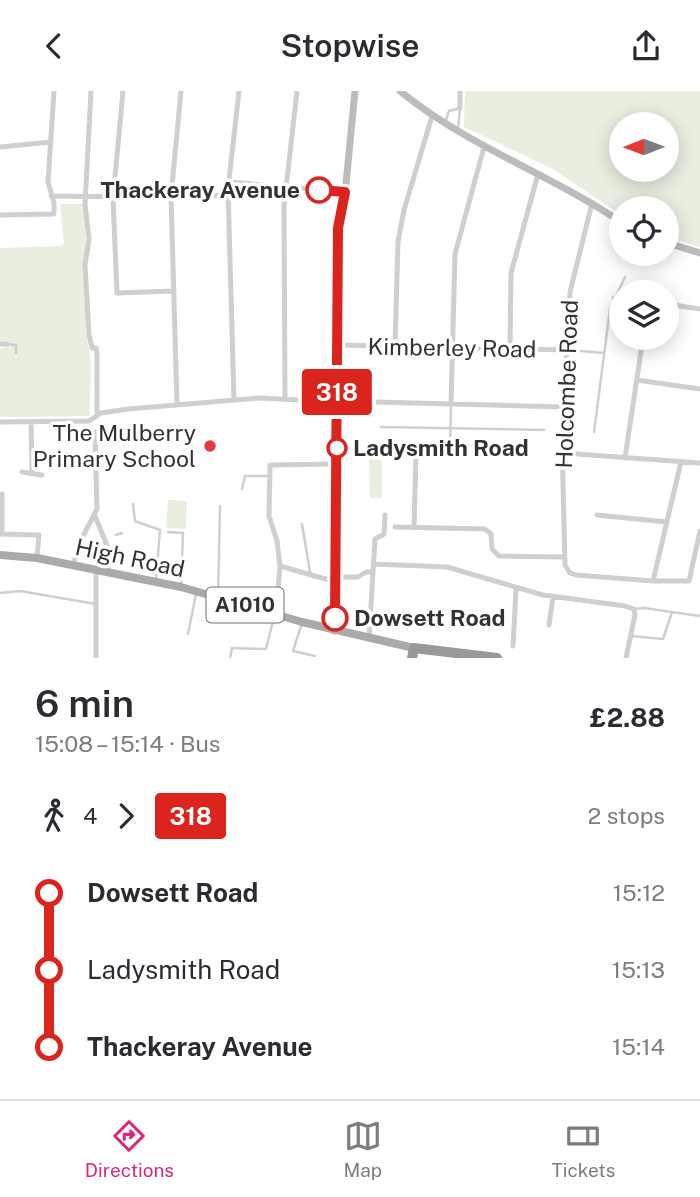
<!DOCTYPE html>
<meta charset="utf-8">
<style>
:root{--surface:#fff;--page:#f7f7f7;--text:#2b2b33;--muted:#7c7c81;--line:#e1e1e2;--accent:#db2777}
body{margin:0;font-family:"Public Sans",sans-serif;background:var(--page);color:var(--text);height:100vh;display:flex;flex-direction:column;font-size:26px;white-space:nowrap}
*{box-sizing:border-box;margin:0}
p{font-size:23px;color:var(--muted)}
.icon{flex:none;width:38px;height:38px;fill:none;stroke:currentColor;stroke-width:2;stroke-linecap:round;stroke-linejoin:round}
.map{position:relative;height:567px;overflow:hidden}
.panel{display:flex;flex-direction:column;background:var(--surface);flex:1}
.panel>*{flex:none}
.badge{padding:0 14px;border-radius:5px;font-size:24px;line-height:46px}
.needle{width:46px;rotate:269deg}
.buttons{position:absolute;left:609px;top:21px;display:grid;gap:14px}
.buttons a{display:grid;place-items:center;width:70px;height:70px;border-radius:50%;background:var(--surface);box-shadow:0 4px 18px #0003;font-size:35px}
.map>.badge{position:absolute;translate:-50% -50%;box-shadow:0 0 0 4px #fff}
.legs{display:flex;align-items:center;gap:10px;height:77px;padding:0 35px;font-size:23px}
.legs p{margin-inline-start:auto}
.summary{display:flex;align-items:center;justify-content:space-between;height:119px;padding:0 35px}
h1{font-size:38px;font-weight:600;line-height:52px}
ul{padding:0 35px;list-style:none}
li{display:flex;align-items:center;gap:24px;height:77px;font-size:26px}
li i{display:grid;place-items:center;width:10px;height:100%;margin:0 9px;background:currentColor}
li i::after{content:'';width:18px;height:18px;margin:-9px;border:5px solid;border-radius:50%;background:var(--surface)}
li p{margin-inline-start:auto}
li:first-child i{background:linear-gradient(#0000 50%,currentColor 0)}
li:last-child i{background:linear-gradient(currentColor 50%,#0000 0)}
header{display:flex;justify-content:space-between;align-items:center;height:91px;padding:0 35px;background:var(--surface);font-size:32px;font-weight:600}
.tab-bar{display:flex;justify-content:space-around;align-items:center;height:98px;border-top:2px solid var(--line);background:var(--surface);font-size:19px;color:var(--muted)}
.tab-bar a{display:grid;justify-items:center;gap:4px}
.tab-bar .on{color:var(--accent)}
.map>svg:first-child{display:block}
</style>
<header><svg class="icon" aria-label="back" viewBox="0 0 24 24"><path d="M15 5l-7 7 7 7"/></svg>Stopwise<svg class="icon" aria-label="share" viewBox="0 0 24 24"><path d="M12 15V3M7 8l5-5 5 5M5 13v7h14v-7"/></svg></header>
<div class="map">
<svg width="700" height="567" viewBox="0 0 700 567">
<rect width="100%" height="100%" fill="#fff"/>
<path fill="#e8eee0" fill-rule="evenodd" d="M465 0H700V156L667 146V117H621V124L553 78 464 36ZM621 33H667V79H621Z
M60 113H83L86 149V240L91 272 90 325 0 326V257L6 256V251L0 250V155L1 157 61 155 64 152Z
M369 367 378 368 382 371V407H370Z
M168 409 187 410 186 438 166 437Z"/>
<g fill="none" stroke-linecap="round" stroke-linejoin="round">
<path stroke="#cfcfcf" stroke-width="2.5" d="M446 29 449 20 460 17 458 38
M6 253 16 254V262
M569 259 604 262
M360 325V311
M381 336 544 339
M594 341 610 218 625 186
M450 357 451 313
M242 398 245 385H270
M133 413 135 430 160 439 156 489
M302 433 310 481
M168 441 183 442 181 493
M116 444 122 442
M0 502 20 500 96 513
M218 506 220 415
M634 518 644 517 700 525
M301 535 293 560 315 565
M188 543 196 503
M632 545 663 548 672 521
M230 567 232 557 266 558 274 526"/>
<path stroke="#cfcfcf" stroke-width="5" d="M91 0 85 113 89 148 85 174 89 243 92 257H96L97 262V325
M123 0 113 107 117 202 174 200
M460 17V0
M0 56 51 51
M229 91 345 101
M51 105 139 106 229 104
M592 112 570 201 562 351 565 474 570 482 576 484 653 490H689L700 440
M0 124 54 123V112L48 91 54 0
M614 207 621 208
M667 213 700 218
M0 253H6
M337 254 567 259
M395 255 398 151 404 119 432 25
M510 258 511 182 538 83
M637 289 700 298
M285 308 284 115 297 0
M234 309 228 98 239 0
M337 310 563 316
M451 313 455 163 484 56
M177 314 171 105 181 0
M0 331 89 330 101 322 128 318 260 307 337 311
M31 331 32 381
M563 362 700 372
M625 367 643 247
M22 381 42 384
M2 403V443
M597 424 667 431
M95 425 108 457V482
M395 436 485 438 491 443 492 458 499 465 565 466
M414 437 416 362
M0 443 39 444 37 467
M374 473 447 476 543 504 625 515 634 518 635 524 626 567
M73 475 80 451 97 418 95 341
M280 475 336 491
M336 486H358L366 481H373
M653 490 681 371
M276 524 280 475 277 450 269 425 270 374 337 373
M549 534 553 506
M369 548 375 448 384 443 385 424
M513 555 516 498
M96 567V479"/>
<path stroke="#bcbcbc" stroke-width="7" d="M400 0C467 55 550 83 621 131
M667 152 700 162
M334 540 336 486 338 137 346 93 355 0"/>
<path stroke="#aaa" stroke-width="8" d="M0 464 37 467 181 496 302 531 414 557"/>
<path stroke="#999" stroke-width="10" d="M412 567 414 557 497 567"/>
</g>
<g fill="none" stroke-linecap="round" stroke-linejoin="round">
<g stroke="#fff" stroke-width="16">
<path id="line-1" d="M319 99 345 101 338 137 335 527"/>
</g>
<use href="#line-1" stroke="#dc241f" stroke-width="10"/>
</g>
<g fill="#fff" stroke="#dc241f" stroke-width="3.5">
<circle cx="319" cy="99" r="12"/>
<circle cx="337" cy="357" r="9"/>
<circle cx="335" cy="527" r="12"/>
</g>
<circle fill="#e63742" stroke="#fff" stroke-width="2.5" cx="210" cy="355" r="7"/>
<g text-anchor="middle" stroke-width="7" stroke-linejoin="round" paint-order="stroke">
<rect fill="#fff" stroke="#707070" stroke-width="2" x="206.5" y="496.5" width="77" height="35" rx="5"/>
<g font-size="21" font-weight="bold" fill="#323232">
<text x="245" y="521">A1010</text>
</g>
<g font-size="23" font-weight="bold" fill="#323232" stroke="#fff" text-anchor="start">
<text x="300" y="107" text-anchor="end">Thackeray Avenue</text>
<text x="353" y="365">Ladysmith Road</text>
<text x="354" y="535">Dowsett Road</text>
</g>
<g font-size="23" fill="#323232" stroke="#fff">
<text transform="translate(452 257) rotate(1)" y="8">Kimberley Road</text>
<text transform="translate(567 293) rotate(-88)" y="8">Holcombe Road</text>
<text transform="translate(130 467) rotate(12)" y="8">High Road</text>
</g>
<g font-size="23" fill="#323232" stroke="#fff" text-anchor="end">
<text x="196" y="350">The Mulberry<tspan x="196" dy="26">Primary School</tspan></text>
</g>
</g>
</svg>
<div class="buttons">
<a><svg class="needle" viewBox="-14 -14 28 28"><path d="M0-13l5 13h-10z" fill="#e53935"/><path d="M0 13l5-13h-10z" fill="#7c7c81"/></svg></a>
<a><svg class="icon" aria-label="locate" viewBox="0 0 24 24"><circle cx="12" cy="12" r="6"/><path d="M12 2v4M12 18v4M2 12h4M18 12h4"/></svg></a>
<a><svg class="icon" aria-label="layers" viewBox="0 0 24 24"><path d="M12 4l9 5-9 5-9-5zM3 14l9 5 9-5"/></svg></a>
</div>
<b class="badge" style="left:337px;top:301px;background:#dc241f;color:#fff">318</b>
</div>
<section class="panel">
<div class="summary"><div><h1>6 min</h1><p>15:08 – 15:14 · Bus</p></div><b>£2.88</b></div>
<div class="legs"><svg class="icon" aria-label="walk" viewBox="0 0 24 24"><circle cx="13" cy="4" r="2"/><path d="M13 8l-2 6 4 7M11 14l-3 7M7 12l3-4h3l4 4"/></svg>4<svg class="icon" aria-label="forward" viewBox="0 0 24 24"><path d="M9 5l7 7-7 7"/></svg><b class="badge" style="background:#dc241f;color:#fff">318</b><p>2 stops</p></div>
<ul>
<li><i style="color:#dc241f"></i><b>Dowsett Road</b><p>15:12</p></li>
<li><i style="color:#dc241f"></i><span>Ladysmith Road</span><p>15:13</p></li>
<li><i style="color:#dc241f"></i><b>Thackeray Avenue</b><p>15:14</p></li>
</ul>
</section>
<nav class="tab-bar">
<a class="on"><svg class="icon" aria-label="directions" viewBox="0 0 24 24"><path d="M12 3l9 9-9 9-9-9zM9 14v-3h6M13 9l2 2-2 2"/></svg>Directions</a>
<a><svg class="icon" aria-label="map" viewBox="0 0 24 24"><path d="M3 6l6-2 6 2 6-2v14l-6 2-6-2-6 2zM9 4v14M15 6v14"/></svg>Map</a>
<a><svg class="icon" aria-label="tickets" viewBox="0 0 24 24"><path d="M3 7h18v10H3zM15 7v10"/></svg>Tickets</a>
</nav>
